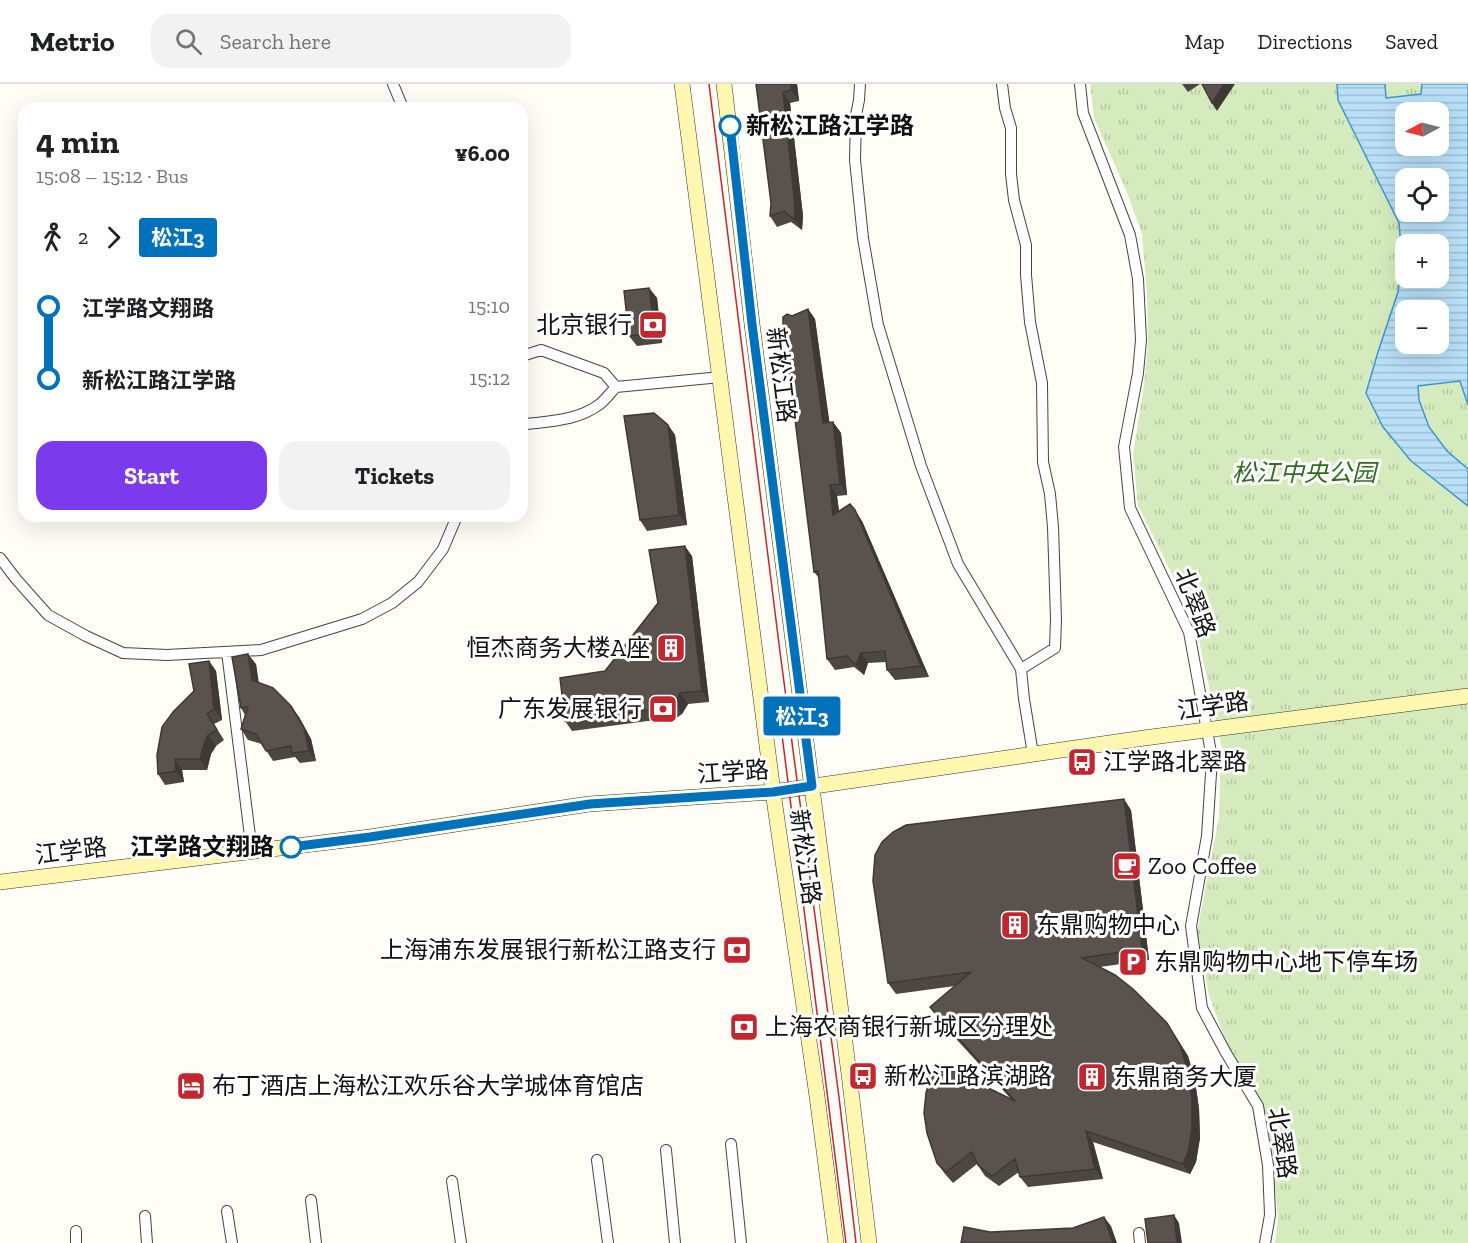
<!DOCTYPE html>
<meta charset="utf-8">
<style>
:root{--surface:#fff;--page:#f2f2f2;--text:#202124;--muted:#757577;--line:#e0e0e0;--accent:#7c3aed}
body{margin:0;font-family:"Zilla Slab","Noto Sans SC",serif;background:var(--page);color:var(--text);height:100vh;display:flex;flex-direction:column;font-size:22px;white-space:nowrap}
*{box-sizing:border-box;margin:0}
p{font-size:20px;color:var(--muted)}
.icon{flex:none;width:33px;height:33px;fill:none;stroke:currentColor;stroke-width:2;stroke-linecap:round;stroke-linejoin:round}
.map{position:relative;flex:1;overflow:hidden}
.sheet{position:absolute;left:18px;top:18px;width:510px;height:420px;display:flex;flex-direction:column;background:var(--surface);border-radius:18px;box-shadow:0 6px 24px #0002}
.sheet>*{flex:none}
.badge{padding:0 12px;border-radius:4px;font-size:21px;line-height:39px}
.needle{width:39px;rotate:263deg}
.controls{position:absolute;left:1395px;top:18px;display:grid;gap:12px}
.controls a{display:grid;place-items:center;width:54px;height:54px;border-radius:12px;background:var(--surface);box-shadow:0 6px 24px #0002;font-size:30px}
.map>.badge{position:absolute;translate:-50% -50%;box-shadow:0 0 0 3px #fff}
.legs{display:flex;align-items:center;gap:9px;height:66px;padding:0 18px;font-size:20px}
.legs p{margin-inline-start:auto}
.headline{display:flex;align-items:center;justify-content:space-between;height:102px;padding:0 18px}
h1{font-size:33px;font-weight:800;line-height:45px}
.action{display:flex;gap:12px;margin-top:auto;padding:12px 18px}
.action a{flex:1;height:69px;border-radius:18px;background:var(--accent);color:#fff;font-size:24px;font-weight:800;line-height:69px;text-align:center}
.action a+a{background:var(--page);color:var(--text)}
ul{padding:0 18px;list-style:none}
li{display:flex;align-items:center;gap:21px;height:72px;font-size:22px}
li i{display:grid;place-items:center;width:9px;height:100%;margin:0 8px;background:currentColor}
li i::after{content:'';width:15px;height:15px;margin:-8px;border:4px solid;border-radius:50%;background:var(--surface)}
li p{margin-inline-start:auto}
li:first-child i{background:linear-gradient(#0000 50%,currentColor 0)}
li:last-child i{background:linear-gradient(currentColor 50%,#0000 0)}
header{display:flex;align-items:center;gap:36px;box-sizing:border-box;height:84px;padding:0 30px;background:var(--surface);border-bottom:2px solid var(--line)}
header strong{font-size:28px}
nav{display:flex;gap:33px;margin-inline-start:auto;font-size:21px}
.search{width:420px;height:54px;background:var(--page);display:flex;align-items:center;gap:15px;box-sizing:border-box;padding:0 21px;border-radius:18px;color:var(--muted);font-size:22px}
.map>svg:first-child{display:block}
</style>
<header>
<strong>Metrio</strong>
<div class="search"><svg class="icon" aria-label="search" viewBox="0 0 24 24"><circle cx="10" cy="10" r="6"/><path d="M15 15l6 6"/></svg>Search here</div>
<nav><a>Map</a><a>Directions</a><a>Saved</a></nav>
</header>
<div class="map">
<svg width="1468" height="1159" viewBox="0 0 1468 1159">
<defs>
<pattern id="park-tufts" width="24" height="20" patternUnits="userSpaceOnUse" patternTransform="scale(1.5)"><rect width="24" height="20" fill="#d5ebbd"/><path d="M3 7l-1-3M5 7V3M7 7l1-3M15 17l-1-3M17 17v-4M19 17l1-3" fill="none" stroke="#b6c8a1"/></pattern>
<pattern id="water-rules" width="6" height="5" patternUnits="userSpaceOnUse" patternTransform="scale(1.5)"><rect width="6" height="5" fill="#b9e0f7"/><path d="M0 2.5h6" fill="none" stroke="#9ebfd3"/></pattern>
</defs>
<rect width="100%" height="100%" fill="#fffdf5"/>
<path fill="url(#park-tufts)" fill-rule="evenodd" d="M1090 0H1468V1159H1275L1278 1133 1269 1054 1255 1008 1227 960 1209 911 1197 848 1219 733 1220 692 1223 669 1195 537 1138 421 1133 370 1144 301 1148 258 1147 211 1142 150 1126 106 1094 34ZM1406 28H1438V62H1406ZM1406 94H1438V128H1406ZM1406 160H1438V194H1406ZM1406 226H1438V260H1406Z"/>
<path fill="url(#water-rules)" stroke="#3f96cf" stroke-width="1.5" fill-rule="evenodd" d="M1337 0H1385L1386 14 1421 10 1422 0H1468V321L1460 297 1418 302 1419 316 1429 343 1447 367 1468 385V422L1411 377 1383 343 1366 309 1378 268 1398 208 1402 176 1399 139 1338 16ZM1406 28H1438V62H1406ZM1406 94H1438V128H1406ZM1406 160H1438V194H1406ZM1406 226H1438V260H1406Z"/>
<g fill="none" stroke-linecap="round" stroke-linejoin="round">
<g stroke="#444" stroke-width="12">
<path id="minor" d="M393 0 403 24
M860 0 859 16 856 31 855 76 863 154 878 241 921 382 958 480 1021 585 1024 615 1033 670
M1002 0 1005 24 1011 44V90L1014 116 1026 161V191L1030 238 1042 299 1043 378 1050 410 1053 443 1056 535 1055 564 1021 585
M1080 0 1083 29 1130 151 1138 195 1141 256 1138 289 1124 363 1130 424 1189 548 1212 674 1207 752 1191 842 1202 924 1226 969 1258 1022 1268 1081 1270 1131 1265 1159
M522 272 541 266 604 289 616 303 721 293
M522 337 527 340C552 337 579 336 600 320 606 315 611 308 616 303
M0 474 16 495 48 531 86 552 123 569 167 571 261 566 362 535 392 519 418 498 443 465 457 432
M227 568 252 768
M731 1060 741 1159
M666 1066 675 1159
M597 1076 608 1159
M452 1097 461 1159
M311 1116 316 1159
M227 1127 232 1159
M145 1132 147 1159
M76 1147V1159
M1139 1149 1140 1159"/>
</g>
<g stroke="#333" stroke-width="16">
<path id="secondary" d="M682 0 773 708 817 1012 836 1159
M724 0 752 240 849 990 869 1159
M0 798 370 753 589 720 773 708 1144 654 1468 612"/>
</g>
<use href="#minor" stroke="#fff" stroke-width="10"/>
<use href="#secondary" stroke="#fff6b0" stroke-width="15"/>
<path stroke="#c4262e" stroke-width="1.5" d="M709 0 780 568 839 1013 856 1159
M778 619 846 1159"/>
</g>
<path fill="#4d4742" d="M756 0H797L799 17 790 19 803 132 802 146 791 138 777 143 770 132 771 119Z
M1182 0H1200L1188 8Z
M649 204 657 214 662 259 637 262 629 252Z
M808 225 815 235 829 338H833L841 349 847 411 837 412 839 428 862 437 929 593 895 596 887 586 886 578 868 579 864 591 854 583 835 586 827 575 819 494 814 488 792 232Z
M668 341 675 351 687 441 647 447 640 436Z
M692 472 709 618 688 620 682 630 678 633 572 647 565 637 605 587 658 519Z
M209 577 216 587 222 636 214 640 224 656 216 662 211 670 207 686H182L184 698 165 701 158 690Z
M256 580 258 598 299 633 311 655 316 677 300 679 295 673 273 677 262 660 248 656 241 645 245 631 241 624Z
M1131 726 1149 876 1100 883 1167 939 1188 972 1195 996 1199 1025 1200 1054 1196 1078 1190 1090 1093 1058 1103 1095 1028 1103 1020 1093 1019 1088 999 1102 985 1092 977 1080 953 1099 945 1090 937 1079 1011 1015 937 934 930 923 955 902 896 910 888 899Z"/>
<path fill="#3f3936" d="M791 0H797L799 17 791 6Z
M1224 0H1235L1217 27 1212 19Z
M783 8 790 19 803 132 802 146 795 136Z
M649 204 657 214 662 259 655 249Z
M808 225 815 235 831 349 823 339Z
M833 338 841 349 847 411 840 400Z
M668 341 675 351 687 441 679 431Z
M830 401 837 412 841 442 833 431Z
M855 426 862 437 929 593 921 582Z
M685 462 692 472 709 618 702 607Z
M861 569 868 579 864 591 856 581Z
M248 570 256 580 260 606 252 596Z
M209 577 216 587 222 636 214 625Z
M680 609 688 620 682 630 675 620Z
M291 622 299 633 311 655 316 677 309 667Z
M208 651 216 662 211 670 207 686 200 675 204 660Z
M175 675 182 686 184 698 176 687Z
M1124 715 1131 726 1149 876 1142 865Z
M1167 939 1188 972 1195 996 1199 1025 1200 1054 1196 1078 1190 1090 1183 1080Z
M1086 1047 1093 1058 1103 1095 1095 1085Z
M1174 1131 1179 1139 1182 1159H1177Z
M1104 1133 1111 1142 1117 1159H1113Z"/>
<path fill="#5a524d" stroke="#3f3936" stroke-width="1.5" d="M756 0H791V6L783 8 795 122V136L784 127 770 132 771 119Z
M1202 0H1224L1212 19Z
M649 204 655 249 629 252 624 207Z
M808 225 823 339 833 338 840 400 830 401 833 431 850 420 855 426 921 582 887 586 885 567 861 569 856 581 847 572 827 575 818 487 814 488 783 239V233L787 230 792 232Z
M654 329 668 341 679 431 640 436 624 332Z
M685 462 702 607 680 609 675 620 670 623 565 637 560 594 605 587 658 519 649 466Z
M248 570 252 596 273 604 291 622 304 644 309 667 292 669 291 662 266 667 256 650 241 645 248 623 241 624 232 573Z
M209 577 214 625 207 630 217 646 208 651 204 660 200 675H175L176 687 158 690 157 671 162 643 173 628 194 607 189 580Z
M1124 715 1142 865 1082 874 1115 891 1133 905 1167 939 1180 961 1187 985 1192 1015V1044L1188 1068 1183 1080 1086 1047 1095 1085 1020 1093 1015 1075 992 1092 978 1081 972 1068 946 1088 937 1079 927 1049 924 1029 926 1009 930 994 937 979 1015 1017 930 923 971 888 888 899 873 797 875 771 882 758 893 748 906 741Z
M1174 1131 1177 1159H1148L1145 1135Z
M1104 1133 1113 1159H961L964 1143 990 1148 1073 1144Z"/>
<g fill="none" stroke-linecap="round" stroke-linejoin="round">
<g stroke="#fff" stroke-width="14">
<path id="line-1" d="M291 763 370 753 590 720 773 708 812 702 752 240 730 42"/>
</g>
<use href="#line-1" stroke="#0072bc" stroke-width="9"/>
</g>
<defs>
<g id="bank-square" transform="scale(1.5)"><rect x="-9" y="-9" width="18" height="18" rx="4" fill="#c4262e" stroke="#fff"/><path d="M-6-4H6V4H-6ZM0-2.3a2.3 2.3 0 1 0 0 4.6a2.3 2.3 0 1 0 0-4.6Z" fill="#fff"/></g>
<g id="building-square" transform="scale(1.5)"><rect x="-9" y="-9" width="18" height="18" rx="4" fill="#c4262e" stroke="#fff"/><path d="M-4-6H4V6H1V3H-1V6H-4ZM-2.5-4.3h1.7v1.8h-1.7ZM.8-4.3h1.7v1.8H.8ZM-2.5-1h1.7V.8h-1.7ZM.8-1h1.7V.8H.8Z" fill="#fff"/></g>
<g id="bus-square" transform="scale(1.5)"><rect x="-9" y="-9" width="18" height="18" rx="4" fill="#c4262e" stroke="#fff"/><path d="M-5-6H5V4H4V6H2V4H-2V6H-4V4H-5ZM-3.5-4V0h7V-4ZM-3.5 1.2v1.5H-2V1.2ZM2 1.2v1.5H3.5V1.2Z" fill="#fff"/></g>
<g id="cafe-square" transform="scale(1.5)"><rect x="-9" y="-9" width="18" height="18" rx="4" fill="#c4262e" stroke="#fff"/><path d="M-5.5-4.5H6V0H3Q3 3.5 0 3.5H-2.5Q-5.5 3.5-5.5 0ZM3-3.2v2h1.7v-2ZM-6 4.5H4V6H-6Z" fill="#fff"/></g>
<g id="parking-square" transform="scale(1.5)"><rect x="-9" y="-9" width="18" height="18" rx="4" fill="#c4262e" stroke="#fff"/><path d="M-3.5-5.5H1a3.5 3.5 0 0 1 0 7H-1V5.5H-3.5ZM-1-3.4V-.6H.8a1.4 1.4 0 0 0 0-2.8Z" fill="#fff"/></g>
<g id="hotel-square" transform="scale(1.5)"><rect x="-9" y="-9" width="18" height="18" rx="4" fill="#c4262e" stroke="#fff"/><path d="M-6-4.5h1.5V1H6V5H4.5V3h-9V5H-6ZM-4 0a1.8 1.8 0 1 1 3.6 0ZM.5 0V-2.5h3Q6-2.5 6 0Z" fill="#fff"/></g>
</defs>
<g fill-rule="evenodd">
<use href="#bank-square" x="653" y="241"/>
<use href="#building-square" x="671" y="564"/>
<use href="#bank-square" x="663" y="625"/>
<use href="#bus-square" x="1082" y="678"/>
<use href="#cafe-square" x="1127" y="782"/>
<use href="#building-square" x="1015" y="841"/>
<use href="#bank-square" x="737" y="866"/>
<use href="#parking-square" x="1133" y="878"/>
<use href="#bank-square" x="744" y="943"/>
<use href="#bus-square" x="863" y="992"/>
<use href="#building-square" x="1092" y="993"/>
<use href="#hotel-square" x="191" y="1002"/>
</g>
<g fill="#fff" stroke="#0072bc" stroke-width="3">
<circle cx="730" cy="42" r="10"/>
<circle cx="291" cy="763" r="10"/>
</g>
<g text-anchor="middle" stroke-width="6" stroke-linejoin="round" paint-order="stroke">
<g font-size="24" font-weight="bold" fill="#111" stroke="#fff" text-anchor="start">
<text x="746" y="50">新松江路江学路</text>
<text x="274" y="771" text-anchor="end">江学路文翔路</text>
</g>
<g font-size="24" fill="#111" stroke="#fff" text-anchor="start">
<text x="632" y="249" text-anchor="end">北京银行</text>
<text x="650" y="572" text-anchor="end">恒杰商务大楼A座</text>
<text x="642" y="633" text-anchor="end">广东发展银行</text>
<text x="1103" y="686">江学路北翠路</text>
<text x="1148" y="790">Zoo Coffee</text>
<text x="1036" y="849">东鼎购物中心</text>
<text x="716" y="874" text-anchor="end">上海浦东发展银行新松江路支行</text>
<text x="1154" y="886">东鼎购物中心地下停车场</text>
<text x="765" y="951">上海农商银行新城区分理处</text>
<text x="884" y="1000">新松江路滨湖路</text>
<text x="1113" y="1001">东鼎商务大厦</text>
<text x="212" y="1010">布丁酒店上海松江欢乐谷大学城体育馆店</text>
</g>
<g font-size="24" fill="#111" stroke="#fff">
<text transform="translate(781 291) rotate(83)" y="8">新松江路</text>
<text transform="translate(1195 519) rotate(69)" y="8">北翠路</text>
<text transform="translate(1213 622) rotate(-8)" y="8">江学路</text>
<text transform="translate(733 688) rotate(-4)" y="8">江学路</text>
<text transform="translate(71 767) rotate(-7)" y="8">江学路</text>
<text transform="translate(805 773) rotate(82)" y="8">新松江路</text>
<text transform="translate(1282 1059) rotate(81)" y="8">北翠路</text>
</g>
<g font-size="24" font-style="italic" fill="#2f6b1f" stroke="#fff">
<text x="1304" y="397">松江中央公园</text>
</g>
</g>
</svg>
<div class="controls">
<a><svg class="needle" viewBox="-14 -14 28 28"><path d="M0-13l5 13h-10z" fill="#e53935"/><path d="M0 13l5-13h-10z" fill="#757577"/></svg></a>
<a><svg class="icon" aria-label="locate" viewBox="0 0 24 24"><circle cx="12" cy="12" r="6"/><path d="M12 2v4M12 18v4M2 12h4M18 12h4"/></svg></a>
<a>+</a>
<a>−</a>
</div>
<b class="badge" style="left:802px;top:632px;background:#0072bc;color:#fff">松江3</b>
<section class="sheet">
<div class="headline"><div><h1>4 min</h1><p>15:08 – 15:12 · Bus</p></div><b>¥6.00</b></div>
<div class="legs"><svg class="icon" aria-label="walk" viewBox="0 0 24 24"><circle cx="13" cy="4" r="2"/><path d="M13 8l-2 6 4 7M11 14l-3 7M7 12l3-4h3l4 4"/></svg>2<svg class="icon" aria-label="forward" viewBox="0 0 24 24"><path d="M9 5l7 7-7 7"/></svg><b class="badge" style="background:#0072bc;color:#fff">松江3</b></div>
<ul>
<li><i style="color:#0072bc"></i><b>江学路文翔路</b><p>15:10</p></li>
<li><i style="color:#0072bc"></i><b>新松江路江学路</b><p>15:12</p></li>
</ul>
<div class="action"><a>Start</a><a>Tickets</a></div>
</section>
</div>
